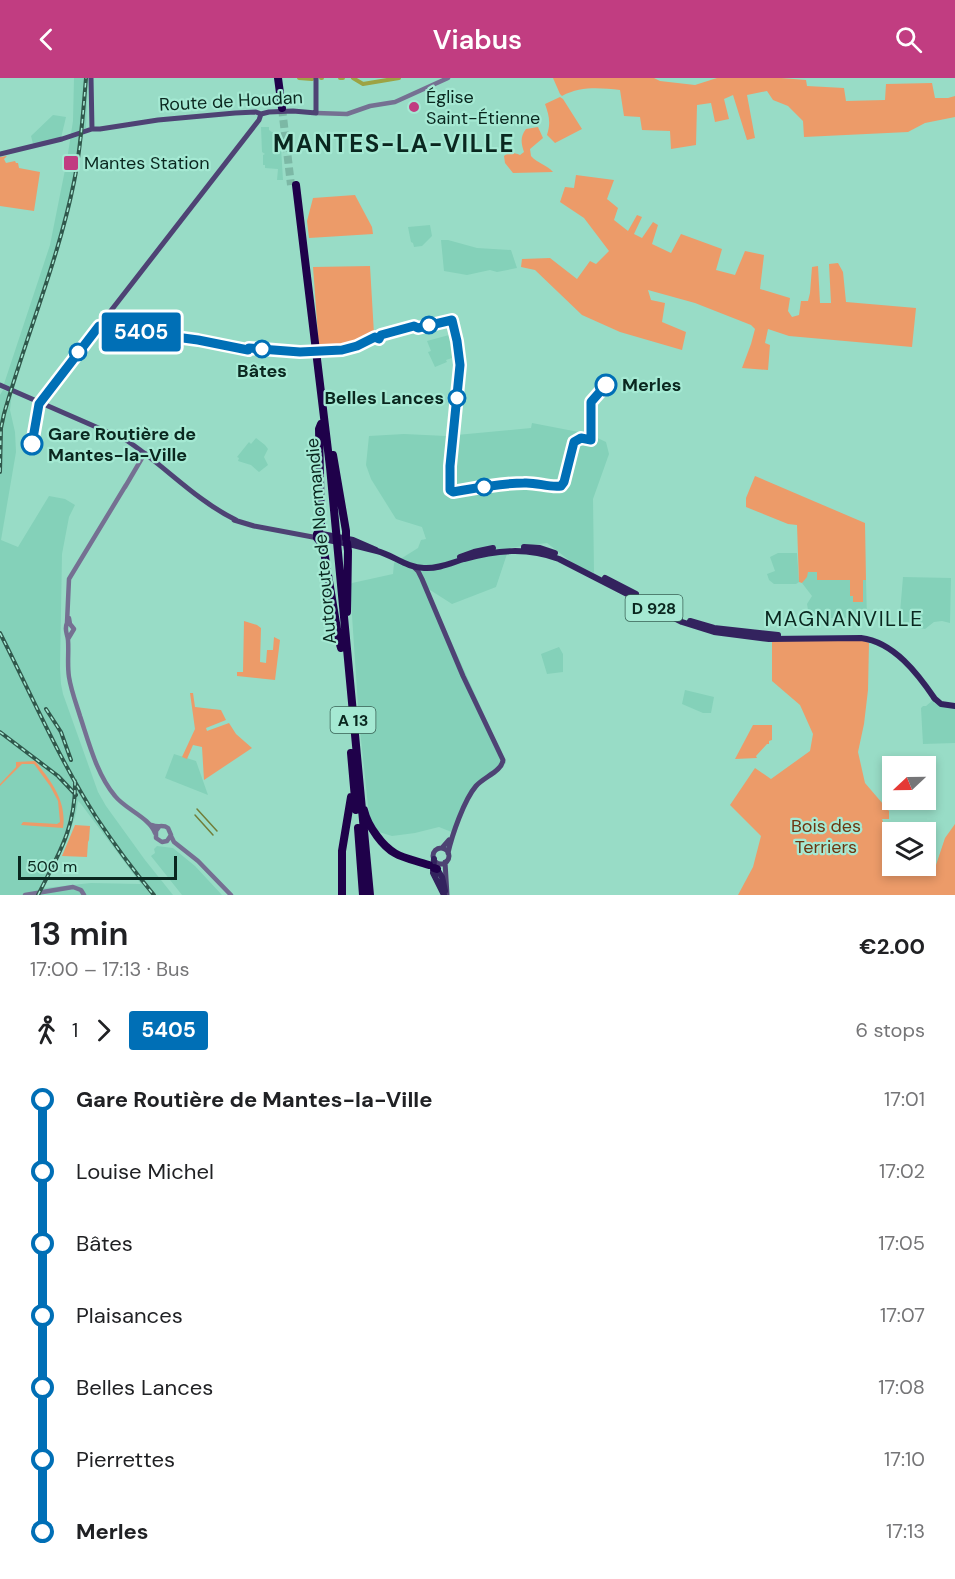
<!DOCTYPE html>
<meta charset="utf-8">
<style>
:root{--surface:#fff;--page:#f6f6f6;--text:#202124;--muted:#757577;--accent:#c13d81}
body{margin:0;font-family:"DM Sans",sans-serif;background:var(--page);color:var(--text);height:100vh;display:flex;flex-direction:column;font-size:22px;white-space:nowrap}
*{box-sizing:border-box;margin:0}
p{font-size:20px;color:var(--muted)}
.icon{flex:none;width:33px;height:33px;fill:none;stroke:currentColor;stroke-width:2;stroke-linecap:round;stroke-linejoin:round}
.map{position:relative;height:817px;overflow:hidden}
.sheet{display:flex;flex-direction:column;background:var(--surface);flex:1}
.sheet>*{flex:none}
.badge{padding:0 12px;border-radius:4px;font-size:21px;line-height:39px}
.needle{width:39px;rotate:248deg}
.buttons{position:absolute;left:882px;top:678px;display:grid;gap:12px}
.buttons a{display:grid;place-items:center;width:54px;height:54px;border-radius:0px;background:var(--surface);box-shadow:0 3px 9px #0003;font-size:30px}
.scale{position:absolute;left:18px;bottom:15px;width:159px;box-sizing:border-box;padding-left:6px;border:3px solid #0a271f;border-top:0;font-size:16px;line-height:21px;white-space:nowrap;color:#0a271f;-webkit-text-stroke:4px #a5e9d3;paint-order:stroke}
.map>.badge{position:absolute;translate:-50% -50%;box-shadow:0 0 0 3px #fff}
.legs{display:flex;align-items:center;gap:9px;height:66px;padding:0 30px;font-size:20px}
.legs p{margin-inline-start:auto}
.headline{display:flex;align-items:center;justify-content:space-between;height:102px;padding:0 30px}
h1{font-size:33px;font-weight:600;line-height:45px}
ul{padding:0 30px;list-style:none}
li{display:flex;align-items:center;gap:21px;height:72px;font-size:22px}
li i{display:grid;place-items:center;width:9px;height:100%;margin:0 8px;background:currentColor}
li i::after{content:'';width:15px;height:15px;margin:-8px;border:4px solid;border-radius:50%;background:var(--surface)}
li p{margin-inline-start:auto}
li:first-child i{background:linear-gradient(#0000 50%,currentColor 0)}
li:last-child i{background:linear-gradient(currentColor 50%,#0000 0)}
header{display:flex;justify-content:space-between;align-items:center;height:78px;padding:0 30px;background:var(--accent);color:#fff;font-size:27px;font-weight:600}
.map>svg:first-child{display:block}
</style>
<header><svg class="icon" aria-label="back" viewBox="0 0 24 24"><path d="M15 5l-7 7 7 7"/></svg>Viabus<svg class="icon" aria-label="search" viewBox="0 0 24 24"><circle cx="10" cy="10" r="6"/><path d="M15 15l6 6"/></svg></header>
<div class="map">
<svg width="955" height="817" viewBox="0 0 955 817">
<rect width="100%" height="100%" fill="#98dcc6"/>
<path fill="#84d1b9" fill-rule="evenodd" d="M74 0H88L86 50 83 52 78 92 70 132 59 170 13 310 4 306 50 167 67 82 73 43Z
M53 37 66 39 61 60 33 66 31 58Z
M269 49V52L272 54H280L283 102H277L278 91 265 90V87H263V77L265 76 262 74 261 49Z
M430 147 432 158 422 168 414 169 413 165 411 164 408 149Z
M441 162H448L477 170 511 172 517 190 497 194 490 192 467 197 444 193Z
M449 257 453 258 454 261 455 279 446 282 447 284 435 289 428 274 431 273 427 263Z
M3 312 12 315 10 332 15 354 16 374 1 462 18 469 49 418 65 421 75 427 69 439 62 476 60 590 61 606 63 616 98 714 106 728 145 782 173 817H0V317ZM78 723 81 726 141 806 91 805 44 810 67 762 75 739Z
M532 345 589 356 606 364 609 376 593 421 594 495 574 486 547 465 509 470 496 509 452 526 427 510 506 685 499 692 486 700 472 715 454 755 439 749 415 755 392 758 379 754 375 749 369 737 359 643 350 507 352 505 393 496 394 485 418 470 421 462 426 461 422 449 396 441 371 401 366 387 369 358 404 356 446 358 531 350Z
M256 360 265 367 268 371 264 379 268 387 259 394 251 387 238 383 239 380 237 379 249 364 251 366Z
M778 475H797L799 504 796 506H774L769 502 767 496 775 493 770 479Z
M808 494H817L818 502H866L867 540H808L807 538 809 537 807 526 812 518 802 505Z
M903 499 951 500 950 545 942 543 934 544 925 551 898 545 901 539 900 535Z
M559 569 563 576V594L547 596 541 576Z
M685 612 714 619 711 635H703L682 626Z
M933 622 934 625 942 629 955 630V665L923 666 921 630 923 628H926Z
M174 676 196 683 208 717 165 700Z
M157 768 173 770 195 788 222 817H182L151 778 155 775 154 771Z"/>
<path fill="#ec9b69" d="M553 0H654L660 3 695 7 717 0H781L806 2 807 8 844 10 846 23 885 22 886 6 932 5 935 20H948L955 18V39L925 45 908 54 804 59 803 43 788 28 773 22 767 13 747 17 755 60 747 62 733 17 724 21 729 41 715 44 711 25 697 27 696 67 671 71 670 53 642 52 640 39 624 38 620 12C600 10 581 8 562 18L560 16Z
M560 19 563 21 582 51 555 65 547 57C551 45 549 37 545 26Z
M538 49 543 60 530 71 531 78C537 85 547 87 553 94L513 95 505 85 504 78C510 73 514 75 520 77L524 74C521 65 520 59 526 51Z
M7 78 4 81 6 85 15 83 16 85H18L19 90 40 94 34 133 0 128V79Z
M576 97 614 102 607 121 618 130 614 142 628 153 637 137 642 139 634 156 642 160 653 144 658 147 652 166 671 175 681 156 722 171 716 192 735 197 745 173 764 177 760 211 790 220 788 233 792 239 799 237 801 223H808L810 215 812 189 818 188 820 225H831L829 186 838 185 843 194 846 224 916 230 912 269 789 258 768 251 765 265 770 267 768 292 742 290 751 266 755 251 751 247 695 225 648 212 651 222 665 225 662 244 686 254 682 272 620 254 582 237 535 192 521 189 522 181 550 180 577 201 590 183 596 186 609 173 584 140 560 124 565 109 574 110Z
M355 117 372 149 373 156 309 160 307 143 313 120Z
M370 188 374 256 348 269 319 271 313 189Z
M755 398 865 445 866 502H863V524H853V518H850V502H817V494H808L807 499 802 505 799 504 797 447 788 446 746 429V420Z
M244 543 257 547 261 550 260 584 266 585 267 572H273L274 559 280 562 275 602 237 598V594H243Z
M856 560 869 565 868 612 864 646 858 674 865 705 889 733V741H882L888 758H892V788H926V776L928 778 925 793H934L945 760 955 746V817H738L753 789 761 758 730 727 755 690 771 701 810 673 813 656 800 627 772 603V562Z
M190 615H193L195 629 221 632 226 642 206 650 207 653 229 645 236 656 252 670 204 702 202 669 193 667 187 681 182 679 195 651Z
M753 647H772V662L769 663V666H767L756 678 757 680 735 681Z
M35 683C51 703 67 723 63 750L21 747 23 744 57 746 60 744 58 723 50 708 34 686H22L0 708V706L16 689V684Z
M75 747 90 748 89 762 88 764 87 779 62 778Z"/>
<g fill="none" stroke-linecap="round" stroke-linejoin="round">
<path stroke="#717e39" stroke-width="1.5" d="M197 731 217 753
M195 737 213 757"/>
<path stroke="#9da344" stroke-width="4" d="M299 0 312 1
M321 0H322
M340 0H343
M353 0 363 6 399 0"/>
<path stroke="#7cb8a5" stroke-width="8" stroke-dasharray="8 4" stroke-linecap="butt" d="M282 30 291 107"/>
<path stroke="#757092" stroke-width="4.5" d="M316 35 347 36 370 28 395 24 448 0
M126 407 69 501 67 545C64 552 67 554 68 562 69 574 67 586 69 599 71 612 76 625 80 638 89 665 97 697 115 718 125 731 150 740 155 755
M125 409 145 375
M68 561 74 551 70 546 69 540
M152 747C158 750 163 746 168 750L171 757 167 763 162 764 156 760V753L159 749
M171 758 174 764 198 783 231 817
M25 817 73 809 81 812 84 817"/>
<path stroke="#4e4374" stroke-width="5" d="M91 0 92 51
M0 76 62 61 92 51H100L158 42 235 35 256 34 261 36 269 34 293 33 316 35V0
M0 307 126 362C164 387 195 422 236 442
M40 324 259 42 261 36
M234 442 254 448 318 460
M414 489 418 493 422 501 463 598 503 682C502 693 484 699 476 708 464 722 452 757 448 775
M442 770 449 762
M433 778a8 8 0 1 1 16 0a8 8 0 1 1-16 0Z
M445 784 447 817"/>
<path stroke="#33235e" stroke-width="6" d="M524 469 540 470 555 475
M376 472 353 462 322 456 323 461C341 464 359 468 377 473 393 477 407 490 424 490 438 491 451 485 464 481 497 472 527 469 559 481L682 544 714 554 769 561 861 560C894 564 918 596 935 621
M460 479 474 474 493 470
M605 500 636 516
M690 543 714 550 778 557
M934 620 941 626 955 628
M434 781 433 795 444 817
M437 791 442 799 445 813"/>
<path stroke="#1f014a" stroke-width="8" d="M278 0 282 30
M296 107 330 389 370 817
M333 377 346 453V460
M317 456 321 448 319 351 321 346
M317 460 322 466 324 473 339 563 341 570
M347 465 348 473 347 534
M351 675 356 732
M364 732C366 741 371 750 377 758 393 780 405 779 429 787
M358 750 363 817
M434 790 437 791
M342 817V773L351 719"/>
<g stroke="#30584c" stroke-width="4">
<path id="rail" d="M0 394 1 350 4 336C26 258 58 183 74 104 81 70 83 35 86 0
M0 555C31 616 59 681 96 739 114 766 133 792 154 817
M46 631 61 654 71 682
M0 654 58 698 76 717
M38 817C58 777 76 750 75 703"/>
</g>
<use href="#rail" stroke="#a5e9d3" stroke-width="1.5" stroke-dasharray="4.5" stroke-linecap="butt"/>
</g>
<g fill="none" stroke-linecap="round" stroke-linejoin="round">
<g stroke="#fff" stroke-width="14">
<path id="line-1" d="M32 366 39 326 99 248 101 249 198 262 248 272 249 270 300 274 342 272 357 268 375 259 379 261 381 257 414 248 418 250 452 242 457 263 460 287 450 388V412L453 414C476 410 500 405 524 405 536 404 550 410 561 408L564 404 574 364 581 360 591 362V324L606 307"/>
</g>
<use href="#line-1" stroke="#006fb6" stroke-width="9"/>
</g>
<g fill="#c13d81" stroke="#a5e9d3" stroke-width="2">
<circle cx="414" cy="29" r="6"/>
<rect x="63" y="77" width="16" height="16" rx="3"/>
</g>
<g fill="#fff" stroke="#006fb6" stroke-width="3">
<circle cx="429" cy="247" r="8"/>
<circle cx="262" cy="271" r="8"/>
<circle cx="78" cy="274" r="8"/>
<circle cx="606" cy="307" r="10"/>
<circle cx="457" cy="320" r="8"/>
<circle cx="32" cy="366" r="10"/>
<circle cx="484" cy="409" r="8"/>
</g>
<g text-anchor="middle" stroke-width="4.5" stroke-linejoin="round" paint-order="stroke">
<g fill="#a5e9d3" stroke="#386155" stroke-width="1.5">
<rect x="625.5" y="517" width="57" height="26" rx="4.5"/>
<rect x="330.5" y="629" width="45" height="26" rx="4.5"/>
</g>
<g font-size="16" font-weight="bold" fill="#0a271f">
<text x="654" y="536">D 928</text>
<text x="353" y="648">A 13</text>
</g>
<g font-size="18" fill="#0a271f" stroke="#a5e9d3" text-anchor="start">
<text x="426" y="25">Église<tspan x="426" dy="21">Saint-Étienne</tspan></text>
<text x="84" y="91">Mantes Station</text>
</g>
<g font-size="18" fill="#0a271f" stroke="#a5e9d3">
<text transform="translate(231 23) rotate(-3)" y="6">Route de Houdan</text>
<text transform="translate(321 463) rotate(-95)" y="6">Autoroute de Normandie</text>
</g>
<g font-size="18" font-weight="bold" fill="#0a271f" stroke="#a5e9d3" text-anchor="start">
<text x="262" y="299" text-anchor="middle">Bâtes</text>
<text x="622" y="313">Merles</text>
<text x="444" y="326" text-anchor="end">Belles Lances</text>
<text x="48" y="362">Gare Routière de<tspan x="48" dy="21">Mantes-la-Ville</tspan></text>
</g>
<g font-size="18" fill="#6b3711" stroke="#a5e9d3">
<text x="826" y="754">Bois des<tspan x="826" dy="21">Terriers</tspan></text>
</g>
<g font-size="21" letter-spacing="1.5" fill="#0a271f" stroke="#a5e9d3">
<text x="844" y="548">MAGNANVILLE</text>
</g>
<g font-size="24" font-weight="bold" letter-spacing="1.5" fill="#0a271f" stroke="#a5e9d3">
<text x="394" y="74">MANTES-LA-VILLE</text>
</g>
</g>
</svg>
<div class="buttons">
<a><svg class="needle" viewBox="-14 -14 28 28"><path d="M0-13l5 13h-10z" fill="#e53935"/><path d="M0 13l5-13h-10z" fill="#757577"/></svg></a>
<a><svg class="icon" aria-label="layers" viewBox="0 0 24 24"><path d="M12 4l9 5-9 5-9-5zM3 14l9 5 9-5"/></svg></a>
</div>
<div class="scale">500 m</div>
<b class="badge" style="left:141px;top:254px;background:#006fb6;color:#fff">5405</b>
</div>
<section class="sheet">
<div class="headline"><div><h1>13 min</h1><p>17:00 – 17:13 · Bus</p></div><b>€2.00</b></div>
<div class="legs"><svg class="icon" aria-label="walk" viewBox="0 0 24 24"><circle cx="13" cy="4" r="2"/><path d="M13 8l-2 6 4 7M11 14l-3 7M7 12l3-4h3l4 4"/></svg>1<svg class="icon" aria-label="forward" viewBox="0 0 24 24"><path d="M9 5l7 7-7 7"/></svg><b class="badge" style="background:#006fb6;color:#fff">5405</b><p>6 stops</p></div>
<ul>
<li><i style="color:#006fb6"></i><b>Gare Routière de Mantes-la-Ville</b><p>17:01</p></li>
<li><i style="color:#006fb6"></i><span>Louise Michel</span><p>17:02</p></li>
<li><i style="color:#006fb6"></i><span>Bâtes</span><p>17:05</p></li>
<li><i style="color:#006fb6"></i><span>Plaisances</span><p>17:07</p></li>
<li><i style="color:#006fb6"></i><span>Belles Lances</span><p>17:08</p></li>
<li><i style="color:#006fb6"></i><span>Pierrettes</span><p>17:10</p></li>
<li><i style="color:#006fb6"></i><b>Merles</b><p>17:13</p></li>
</ul>
</section>
